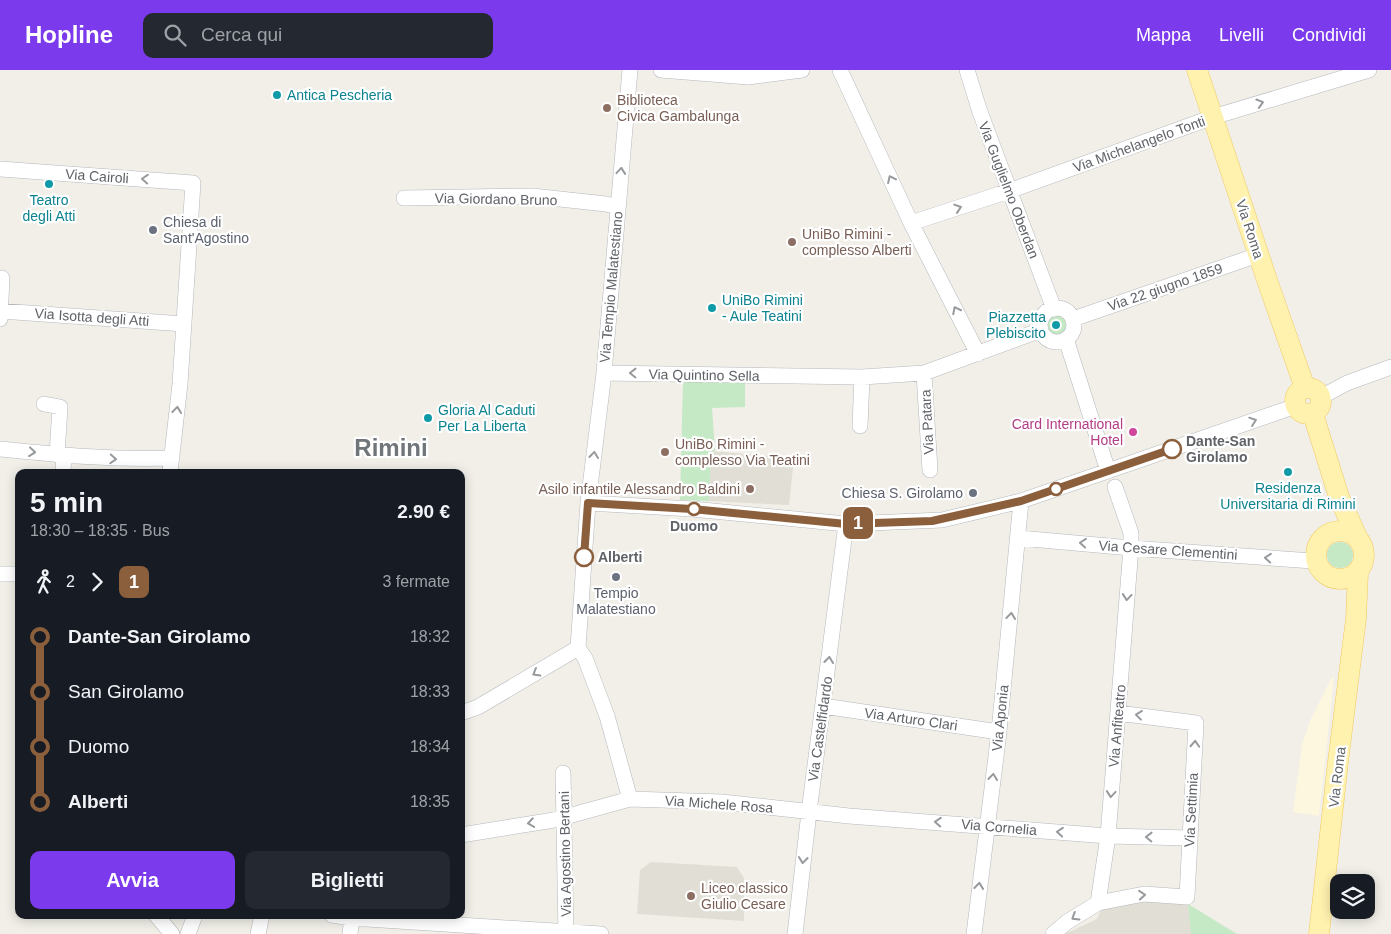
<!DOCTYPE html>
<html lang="it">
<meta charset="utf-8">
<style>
:root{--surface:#171b24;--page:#242831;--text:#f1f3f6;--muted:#9ea1a6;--accent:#7c3aed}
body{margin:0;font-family:Arial,sans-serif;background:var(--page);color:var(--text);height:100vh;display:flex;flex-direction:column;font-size:19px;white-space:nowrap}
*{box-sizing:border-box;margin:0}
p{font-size:16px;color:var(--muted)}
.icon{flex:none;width:28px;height:28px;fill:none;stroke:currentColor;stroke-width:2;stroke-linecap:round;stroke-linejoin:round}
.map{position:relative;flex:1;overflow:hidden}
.side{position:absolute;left:15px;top:399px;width:450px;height:450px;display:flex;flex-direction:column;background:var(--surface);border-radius:10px;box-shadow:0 2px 12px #0003}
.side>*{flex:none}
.badge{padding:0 10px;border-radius:8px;font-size:18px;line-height:32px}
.buttons{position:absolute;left:1330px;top:804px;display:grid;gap:10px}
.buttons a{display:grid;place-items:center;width:45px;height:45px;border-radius:10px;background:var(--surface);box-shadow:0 2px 12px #0003;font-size:25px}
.map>.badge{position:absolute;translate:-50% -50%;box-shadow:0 0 0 2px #fff}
.legs{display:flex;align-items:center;gap:8px;height:55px;padding:0 15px;font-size:16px}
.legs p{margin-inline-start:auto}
.summary{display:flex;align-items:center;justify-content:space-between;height:85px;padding:0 15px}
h1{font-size:28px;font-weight:600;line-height:38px}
.cta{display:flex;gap:10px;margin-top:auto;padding:10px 15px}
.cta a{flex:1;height:58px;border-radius:10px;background:var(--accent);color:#fff;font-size:20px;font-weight:600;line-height:58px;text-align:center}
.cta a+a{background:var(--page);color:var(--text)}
ul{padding:0 15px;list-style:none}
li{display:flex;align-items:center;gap:18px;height:55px;font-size:19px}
li i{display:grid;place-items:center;width:8px;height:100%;margin:0 6px;background:currentColor}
li i::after{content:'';width:12px;height:12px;margin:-6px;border:4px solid;border-radius:50%;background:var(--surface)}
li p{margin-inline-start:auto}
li:first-child i{background:linear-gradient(#0000 50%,currentColor 0)}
li:last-child i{background:linear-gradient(currentColor 50%,#0000 0)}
header{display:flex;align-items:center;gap:30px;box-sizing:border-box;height:70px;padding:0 25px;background:var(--accent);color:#fff}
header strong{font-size:24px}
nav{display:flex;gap:28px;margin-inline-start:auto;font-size:18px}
.search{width:350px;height:45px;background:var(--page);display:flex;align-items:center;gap:12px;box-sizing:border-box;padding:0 18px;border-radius:10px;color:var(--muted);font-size:19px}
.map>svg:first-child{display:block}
</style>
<header>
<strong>Hopline</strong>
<div class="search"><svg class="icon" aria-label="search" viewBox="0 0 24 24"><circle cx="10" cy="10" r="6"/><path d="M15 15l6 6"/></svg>Cerca qui</div>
<nav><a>Mappa</a><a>Livelli</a><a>Condividi</a></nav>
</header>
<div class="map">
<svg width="1391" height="864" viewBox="0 0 1391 864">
<rect width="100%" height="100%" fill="#f1efe8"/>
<path fill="#fef7e0" d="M1332 607H1334L1319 746 1293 742 1302 675 1310 651Z"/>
<path fill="#e1ded6" d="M711 381 794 388 789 435 709 431Z
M651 792 737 797 744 808V851L637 844 640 800Z
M1144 828 1188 834 1191 864H1065L1097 849 1101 840Z"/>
<path fill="#c5e8c5" d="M1046 254a12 12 0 1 1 24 0a12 12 0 1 1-24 0Z
M683 311H745V337L712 338 715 381H711L709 431 680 430Z
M1327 485a13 13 0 1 1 26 0a13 13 0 1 1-26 0Z
M1188 834 1237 864H1191Z"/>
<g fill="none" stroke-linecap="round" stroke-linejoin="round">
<g stroke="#b5b8bc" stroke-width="16">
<path id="minor" d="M661 0 748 7 802 0
M840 0 911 153 978 284
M967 0 980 42 1054 239
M0 99 193 113 180 314 170 402
M404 128 532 126 606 134 618 137
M911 153 1009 121 1213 47 1369 0
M1040 255a17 17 0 1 1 34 0a17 17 0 1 1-34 0Z
M0 241 184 254
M0 249 2 208
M1073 249 1258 185
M1066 269 1108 401
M604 303 862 307 924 303 1041 260
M924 303 930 400
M1321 327 1347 313 1391 297
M44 334 60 337 57 385
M860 356 862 307
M0 379C58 385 114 390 172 388
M63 402 64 386
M588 433 692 439 846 454 942 450 1021 431 1296 336
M1019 468 1131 478 1313 491 1317 490
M0 504H19
M578 578 588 433 604 303 630 0
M578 578 585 588 607 646 630 729
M823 636 999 662
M461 643 478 637 578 578
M563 703 566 864
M461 765 554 750 630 729 722 732 849 746 1108 766 1190 768
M1098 833 1108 766 1131 478V463L1115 417
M156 845 172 864
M332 845 351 848 601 864
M188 864 195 845
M258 864 262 845
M350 864 352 845
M795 864 809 742 846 454
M974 864 999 662 1021 431
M1053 864 1067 852 1098 833 1144 824 1187 827 1196 653 1118 643"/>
</g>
<g stroke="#f2c960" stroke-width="21">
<path id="major" d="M1197 0 1269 216 1305 318
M1295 331a13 13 0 1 1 26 0a13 13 0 1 1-26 0Z
M1313 344 1339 427 1357 467
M1316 485a24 24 0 1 1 48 0a24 24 0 1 1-48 0Z
M1319 864 1338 692 1356 549 1358 502"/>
</g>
<use href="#minor" stroke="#fff" stroke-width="15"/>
<use href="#major" stroke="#fff2af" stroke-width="20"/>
</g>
<defs><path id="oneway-chevron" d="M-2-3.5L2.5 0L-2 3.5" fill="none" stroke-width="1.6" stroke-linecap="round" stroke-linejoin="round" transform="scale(1.25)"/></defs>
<g stroke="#979a9d">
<use href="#oneway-chevron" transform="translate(1260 33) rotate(-17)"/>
<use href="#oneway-chevron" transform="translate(621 101) rotate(-85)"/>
<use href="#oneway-chevron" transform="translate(145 109) rotate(-176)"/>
<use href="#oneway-chevron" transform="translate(891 109) rotate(-115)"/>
<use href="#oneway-chevron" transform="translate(958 138) rotate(-18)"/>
<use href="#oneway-chevron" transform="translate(956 240) rotate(-117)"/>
<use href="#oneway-chevron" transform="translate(633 303) rotate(-179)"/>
<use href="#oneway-chevron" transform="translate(177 340) rotate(-84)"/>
<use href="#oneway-chevron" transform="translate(1253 351) rotate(-19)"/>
<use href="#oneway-chevron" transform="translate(32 382) rotate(6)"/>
<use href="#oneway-chevron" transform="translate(594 385) rotate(-83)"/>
<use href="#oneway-chevron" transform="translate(113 389) rotate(3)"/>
<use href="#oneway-chevron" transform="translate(1083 473) rotate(-175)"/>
<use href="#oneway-chevron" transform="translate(1268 488) rotate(-176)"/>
<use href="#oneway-chevron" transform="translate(1127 527) rotate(95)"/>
<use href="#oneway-chevron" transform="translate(1011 546) rotate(-84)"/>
<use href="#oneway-chevron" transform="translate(829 590) rotate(-83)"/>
<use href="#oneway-chevron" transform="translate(536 603) rotate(150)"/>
<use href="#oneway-chevron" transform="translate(1139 645) rotate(-173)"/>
<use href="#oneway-chevron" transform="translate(1195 674) rotate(-87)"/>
<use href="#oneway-chevron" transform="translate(993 707) rotate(-83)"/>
<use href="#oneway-chevron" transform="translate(1111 724) rotate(95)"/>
<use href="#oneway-chevron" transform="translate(938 752) rotate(-176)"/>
<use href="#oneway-chevron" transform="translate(531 753) rotate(171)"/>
<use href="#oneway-chevron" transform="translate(1060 762) rotate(-175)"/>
<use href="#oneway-chevron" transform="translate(1149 767) rotate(-179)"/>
<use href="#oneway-chevron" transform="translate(803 790) rotate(96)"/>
<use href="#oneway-chevron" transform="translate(979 816) rotate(-84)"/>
<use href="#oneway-chevron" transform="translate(1142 825) rotate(-5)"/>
<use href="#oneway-chevron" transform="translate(1075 847) rotate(148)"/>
</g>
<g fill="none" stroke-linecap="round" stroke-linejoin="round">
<g stroke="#fff" stroke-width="11">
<path id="line-1" d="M584 487 588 433 692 439 846 454 932 451 1021 431 1172 379"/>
</g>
<use href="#line-1" stroke="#8b5e3c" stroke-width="8"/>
</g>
<g fill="#0f9aa8" stroke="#fff" stroke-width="2">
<circle cx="277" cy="25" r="5"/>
<circle cx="49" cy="114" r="5"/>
<circle cx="712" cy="238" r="5"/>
<circle cx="1056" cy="255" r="5"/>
<circle cx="428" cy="348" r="5"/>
<circle cx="1288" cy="402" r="5"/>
</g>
<g fill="#8d6e63" stroke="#fff" stroke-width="2">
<circle cx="607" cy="38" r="5"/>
<circle cx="792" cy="172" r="5"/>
<circle cx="665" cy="382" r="5"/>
<circle cx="750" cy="419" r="5"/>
<circle cx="691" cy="826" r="5"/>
</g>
<g fill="#6b7280" stroke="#fff" stroke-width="2">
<circle cx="153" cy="160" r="5"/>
<circle cx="973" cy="423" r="5"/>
<circle cx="616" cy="507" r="5"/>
</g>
<circle fill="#d1479c" stroke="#fff" stroke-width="2" cx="1133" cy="362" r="5"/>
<g fill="#fff" stroke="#8b5e3c" stroke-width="2.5">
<circle cx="1172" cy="379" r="9"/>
<circle cx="1056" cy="419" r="6"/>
<circle cx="694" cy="439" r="6"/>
<circle cx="584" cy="487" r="9"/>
</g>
<g text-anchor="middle" stroke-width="4.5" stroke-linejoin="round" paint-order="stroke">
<g font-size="14" fill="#0d838f" stroke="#fff" text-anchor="start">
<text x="287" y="30">Antica Pescheria</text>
<text x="49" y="135" text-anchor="middle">Teatro<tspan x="49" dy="16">degli Atti</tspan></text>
<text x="722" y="235">UniBo Rimini<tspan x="722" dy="16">- Aule Teatini</tspan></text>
<text x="1046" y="252" text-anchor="end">Piazzetta<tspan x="1046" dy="16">Plebiscito</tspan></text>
<text x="438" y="345">Gloria Al Caduti<tspan x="438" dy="16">Per La Liberta</tspan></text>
<text x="1288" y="423" text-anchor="middle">Residenza<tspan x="1288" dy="16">Universitaria di Rimini</tspan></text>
</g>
<g font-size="14" fill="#785e54" stroke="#fff" text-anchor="start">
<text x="617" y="35">Biblioteca<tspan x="617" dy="16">Civica Gambalunga</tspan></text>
<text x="802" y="169">UniBo Rimini -<tspan x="802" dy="16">complesso Alberti</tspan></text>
<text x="675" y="379">UniBo Rimini -<tspan x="675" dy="16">complesso Via Teatini</tspan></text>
<text x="740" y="424" text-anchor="end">Asilo infantile Alessandro Baldini</text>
<text x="701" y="823">Liceo classico<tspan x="701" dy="16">Giulio Cesare</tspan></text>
</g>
<g font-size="14" fill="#5f6368" stroke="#fff">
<text transform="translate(1139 74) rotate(-20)" y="5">Via Michelangelo Tonti</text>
<text transform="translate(97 106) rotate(4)" y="5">Via Cairoli</text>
<text transform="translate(1009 120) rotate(69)" y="5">Via Guglielmo Oberdan</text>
<text transform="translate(496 129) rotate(1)" y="5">Via Giordano Bruno</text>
<text transform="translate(1250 159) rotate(72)" y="5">Via Roma</text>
<text transform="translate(611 217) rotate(-85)" y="5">Via Tempio Malatestiano</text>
<text transform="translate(1165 217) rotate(-19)" y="5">Via 22 giugno 1859</text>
<text transform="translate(92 247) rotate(4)" y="5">Via Isotta degli Atti</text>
<text transform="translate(704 305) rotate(1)" y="5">Via Quintino Sella</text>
<text transform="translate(927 352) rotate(-93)" y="5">Via Patara</text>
<text transform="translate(1168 480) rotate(4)" y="5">Via Cesare Clementini</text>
<text transform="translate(1000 648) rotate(-84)" y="5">Via Aponia</text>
<text transform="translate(911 649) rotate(8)" y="5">Via Arturo Clari</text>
<text transform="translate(1117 656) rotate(-85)" y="5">Via Anfiteatro</text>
<text transform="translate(820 659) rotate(-82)" y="5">Via Castelfidardo</text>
<text transform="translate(1337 707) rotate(-83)" y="5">Via Roma</text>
<text transform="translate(719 734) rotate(4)" y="5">Via Michele Rosa</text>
<text transform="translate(1191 740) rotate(-87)" y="5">Via Settimia</text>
<text transform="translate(999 757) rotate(5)" y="5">Via Cornelia</text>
<text transform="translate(565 784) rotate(-91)" y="5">Via Agostino Bertani</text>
</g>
<g font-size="14" fill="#5b616d" stroke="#fff" text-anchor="start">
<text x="163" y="157">Chiesa di<tspan x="163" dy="16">Sant'Agostino</tspan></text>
<text x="963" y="428" text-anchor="end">Chiesa S. Girolamo</text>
<text x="616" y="528" text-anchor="middle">Tempio<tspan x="616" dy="16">Malatestiano</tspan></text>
</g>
<g font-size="14" fill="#b23c85" stroke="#fff" text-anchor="end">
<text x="1123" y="359">Card International<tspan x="1123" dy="16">Hotel</tspan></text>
</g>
<g font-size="14" font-weight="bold" fill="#5f6368" stroke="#fff" text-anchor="start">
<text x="1186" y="376">Dante-San<tspan x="1186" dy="16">Girolamo</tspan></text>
<text x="694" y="461" text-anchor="middle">Duomo</text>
<text x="598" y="492">Alberti</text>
</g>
<g font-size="24" font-weight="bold" fill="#70757a" stroke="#fff">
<text x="391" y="386">Rimini</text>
</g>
</g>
</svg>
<div class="buttons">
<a><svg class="icon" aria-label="layers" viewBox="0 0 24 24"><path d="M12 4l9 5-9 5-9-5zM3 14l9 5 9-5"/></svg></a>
</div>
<b class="badge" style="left:858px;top:453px;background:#8b5e3c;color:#fff">1</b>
<section class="side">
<div class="summary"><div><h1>5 min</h1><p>18:30 – 18:35 · Bus</p></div><b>2.90 €</b></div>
<div class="legs"><svg class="icon" aria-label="walk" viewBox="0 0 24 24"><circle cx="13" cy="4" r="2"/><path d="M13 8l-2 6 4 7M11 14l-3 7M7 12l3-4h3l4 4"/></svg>2<svg class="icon" aria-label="forward" viewBox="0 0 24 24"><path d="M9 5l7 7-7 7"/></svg><b class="badge" style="background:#8b5e3c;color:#fff">1</b><p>3 fermate</p></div>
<ul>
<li><i style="color:#8b5e3c"></i><b>Dante-San Girolamo</b><p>18:32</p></li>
<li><i style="color:#8b5e3c"></i><span>San Girolamo</span><p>18:33</p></li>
<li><i style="color:#8b5e3c"></i><span>Duomo</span><p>18:34</p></li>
<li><i style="color:#8b5e3c"></i><b>Alberti</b><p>18:35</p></li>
</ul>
<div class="cta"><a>Avvia</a><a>Biglietti</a></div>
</section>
</div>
